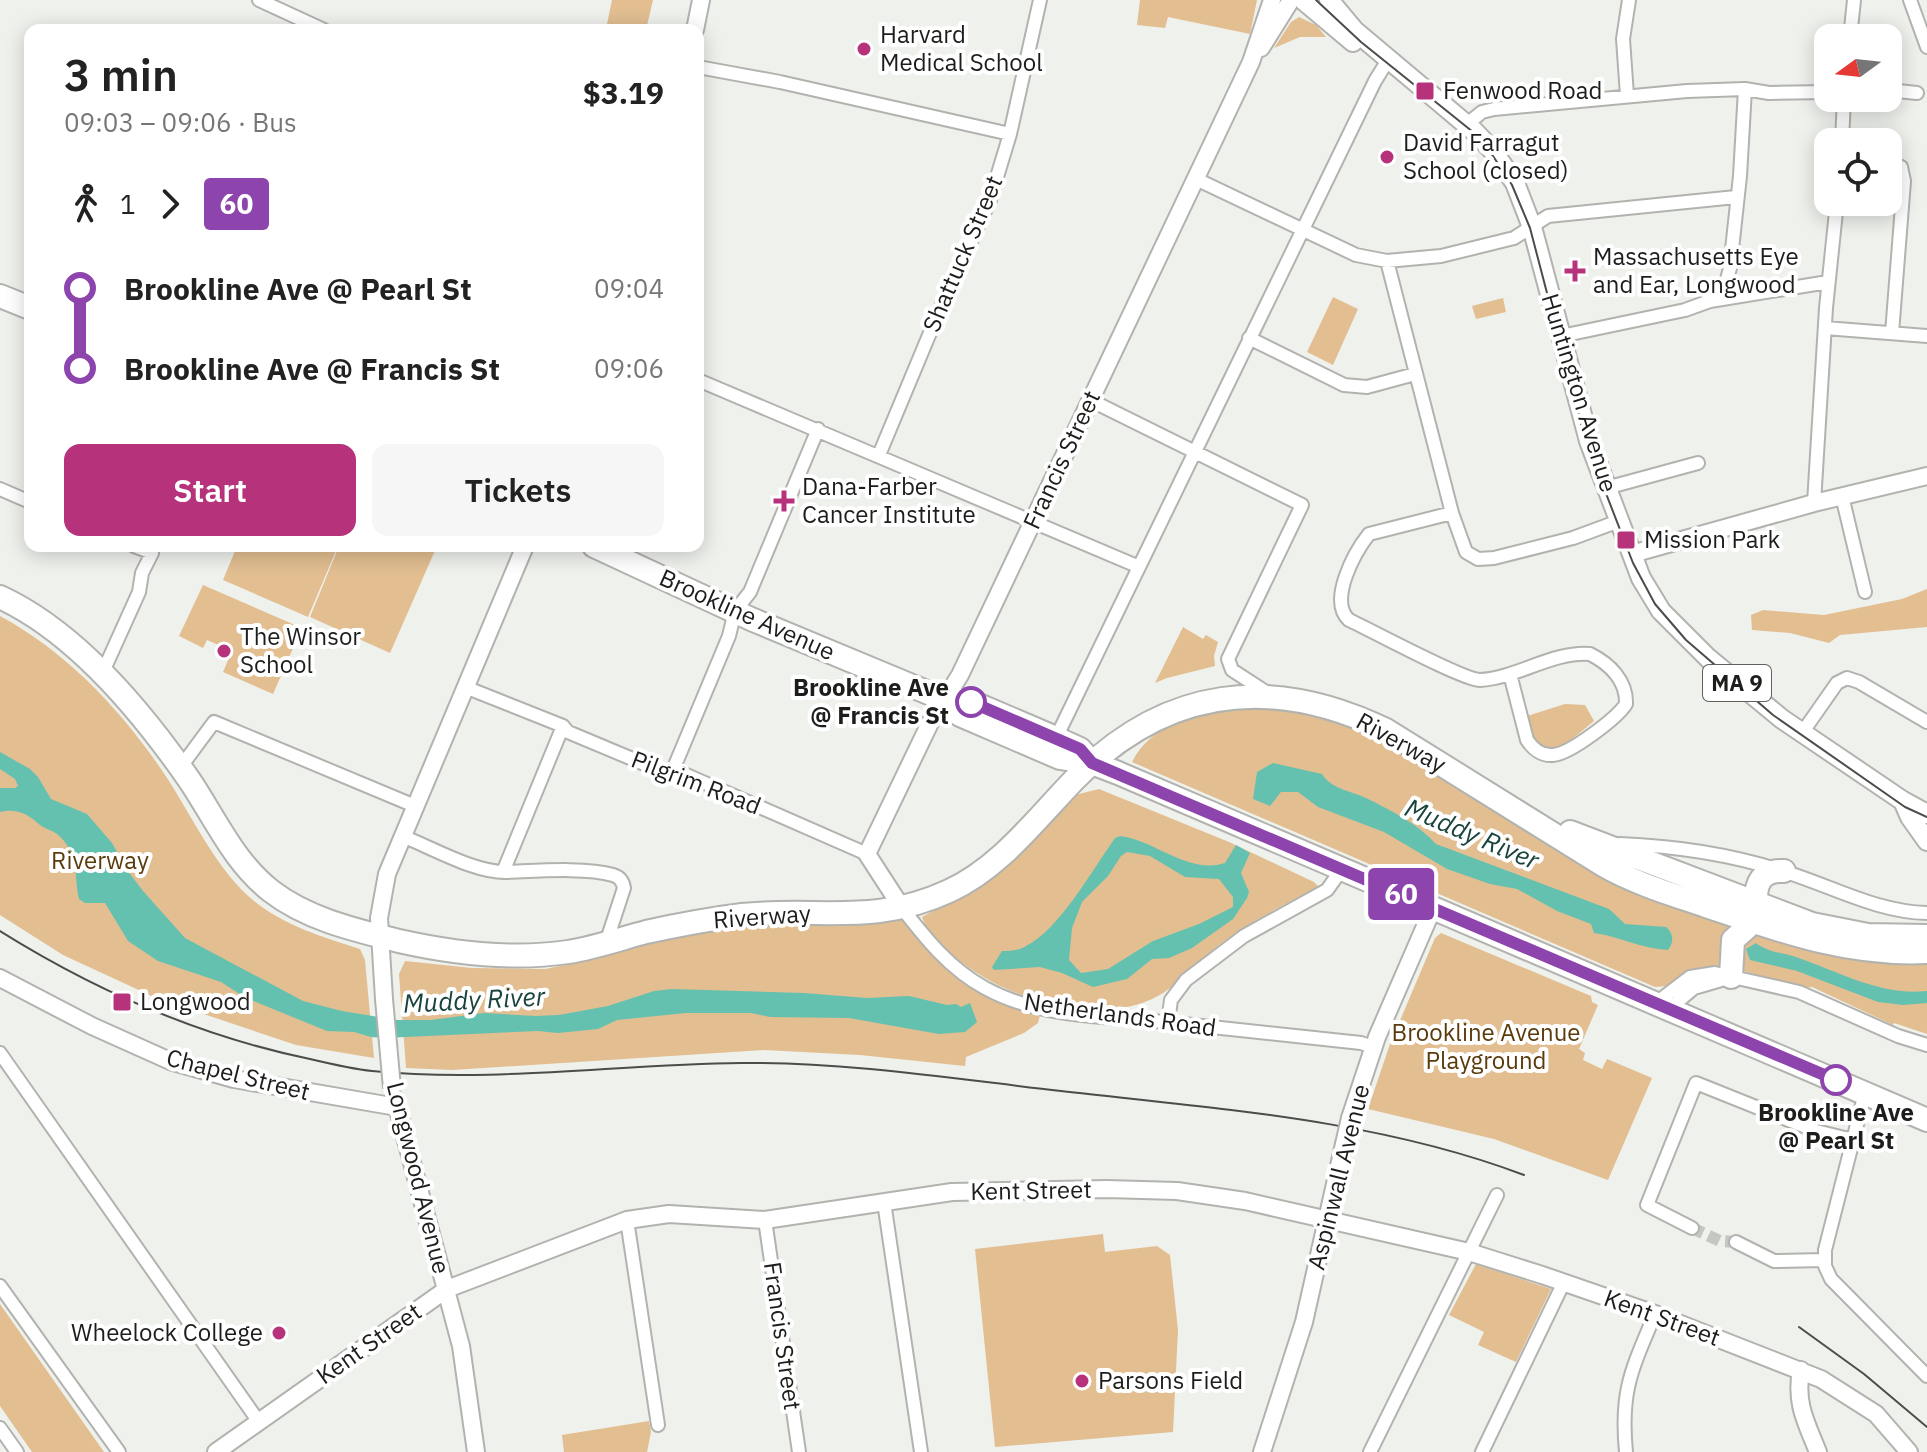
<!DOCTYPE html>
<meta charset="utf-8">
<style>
:root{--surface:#fff;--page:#f6f6f6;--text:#222;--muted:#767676;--accent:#b6337b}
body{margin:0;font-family:"IBM Plex Sans",sans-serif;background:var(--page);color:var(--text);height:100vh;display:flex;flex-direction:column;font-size:30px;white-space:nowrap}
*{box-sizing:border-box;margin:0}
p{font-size:26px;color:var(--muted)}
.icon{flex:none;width:44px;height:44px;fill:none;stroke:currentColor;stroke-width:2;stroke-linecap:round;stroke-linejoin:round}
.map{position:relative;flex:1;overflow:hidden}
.sheet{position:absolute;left:24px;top:24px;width:680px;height:528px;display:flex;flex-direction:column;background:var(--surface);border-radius:16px;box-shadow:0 4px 20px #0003}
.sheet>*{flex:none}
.badge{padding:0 16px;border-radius:6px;font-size:28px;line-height:52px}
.needle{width:52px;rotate:255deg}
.fabs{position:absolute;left:1814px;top:24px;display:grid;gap:16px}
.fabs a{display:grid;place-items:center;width:88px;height:88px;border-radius:16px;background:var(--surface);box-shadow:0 4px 20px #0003;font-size:40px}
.map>.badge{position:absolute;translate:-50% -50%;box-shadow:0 0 0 4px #fff}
.legs{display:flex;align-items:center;gap:12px;height:88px;padding:0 40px;font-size:26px}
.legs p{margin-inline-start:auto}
.head{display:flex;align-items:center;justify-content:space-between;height:136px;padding:0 40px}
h1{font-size:44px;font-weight:600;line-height:60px}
.action{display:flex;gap:16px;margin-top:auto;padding:16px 40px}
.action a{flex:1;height:92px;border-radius:16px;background:var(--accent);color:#fff;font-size:32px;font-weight:600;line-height:92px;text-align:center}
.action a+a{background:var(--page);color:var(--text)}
ul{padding:0 40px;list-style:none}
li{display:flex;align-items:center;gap:28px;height:80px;font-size:30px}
li i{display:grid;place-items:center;width:12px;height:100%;margin:0 10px;background:currentColor}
li i::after{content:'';width:20px;height:20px;margin:-10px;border:6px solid;border-radius:50%;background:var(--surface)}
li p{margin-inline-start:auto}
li:first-child i{background:linear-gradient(#0000 50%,currentColor 0)}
li:last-child i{background:linear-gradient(currentColor 50%,#0000 0)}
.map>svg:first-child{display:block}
</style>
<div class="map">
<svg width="1927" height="1452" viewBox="0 0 1927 1452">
<rect width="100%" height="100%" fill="#eff1ed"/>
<path fill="#e2be91" d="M612 0H653L646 30 607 24Z
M1140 0H1257L1250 34 1168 17 1165 28 1137 25Z
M1299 17 1316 25 1326 37H1300L1274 48 1291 22Z
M1333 297 1358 309 1333 365 1307 352Z
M1503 298 1506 312 1476 319 1472 306Z
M237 546H338L308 617 223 580Z
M339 546H437L390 653 310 617Z
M203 585 302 628 273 694 223 672 232 651 207 640 203 648 179 636Z
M1927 589V627L1840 635 1829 643 1790 633 1752 630 1751 615 1763 610 1824 615 1902 599Z
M0 616C69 653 127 716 169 781 195 822 217 870 254 901 285 926 323 937 360 949L365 960 374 1058 296 1045 156 998 63 955 0 915Z
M1183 627 1203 639 1206 635 1218 642 1214 656 1215 666 1167 678 1155 683Z
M1565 704 1585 705 1594 721C1578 734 1547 766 1531 735 1529 730 1529 722 1527 716Z
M1234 708C1248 708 1264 706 1279 708 1313 710 1346 725 1377 739L1608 877 1733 924 1722 962 1717 967 1668 986 1655 987 1132 762C1151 724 1194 715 1234 708Z
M1099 789 1229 842 1314 882 1319 887C1284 904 1250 922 1219 945 1200 960 1177 986 1158 996 1110 1023 1032 1005 987 979 965 966 930 943 922 917L989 881 1013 861 1075 795Z
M903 920C946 975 973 994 1040 1015L1038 1023 1024 1033 966 1057 965 1066 860 1055 764 1050 452 1070 406 1068 399 974 405 961 472 968 545 969 590 960 688 932 748 923 834 924Z
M1441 933 1591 996 1592 1002 1598 1005 1579 1049 1585 1053 1583 1060 1602 1069 1607 1059 1652 1078 1608 1180 1494 1139 1368 1109 1390 1044 1435 938Z
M1752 934 1927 962V1034L1894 1023 1893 1025 1812 987 1804 988 1740 970 1738 953Z
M1103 1234 1105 1252 1157 1246 1170 1255 1178 1330 1173 1432 995 1447 975 1249Z
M1476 1264 1551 1289 1516 1362 1478 1345 1484 1332 1449 1315Z
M0 1304 104 1452H32L0 1406Z
M649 1421 651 1432 647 1452H564L562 1435Z"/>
<path fill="#64c1b0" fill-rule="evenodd" d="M0 752 30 769 38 777 51 799 87 814 112 843 127 870 143 891 185 938 303 1001 342 1011 397 1020H431L484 1013 536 1016 559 1015 608 1006 654 991 672 989 804 993 867 998 909 996 947 1005 956 1004 961 1007 970 1003 977 1022 965 1032 939 1034 849 1018 770 1017 751 1013H686L617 1020 598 1029 558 1033 538 1031 384 1038 371 1037 354 1032 327 1031 246 998 221 982 158 961 128 941 105 903H85L79 899C74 877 79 852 57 834 52 830 45 829 40 825 28 814 17 808 0 812V788H15L18 786 15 779 0 769Z
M1273 763 1322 774C1331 789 1351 791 1366 798 1390 810 1418 824 1436 844L1609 909 1625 924 1666 927C1674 934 1674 942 1668 950 1642 949 1618 936 1594 933L1591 924 1557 911 1517 889 1490 884 1447 869 1384 832 1318 807 1298 792H1281L1270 806 1253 799 1257 772Z
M1120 836C1155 840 1188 875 1225 863L1236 845 1250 853 1241 873 1249 892 1247 898 1233 919 1192 948 1169 958 1152 959 1127 979 1093 987 1062 973 1040 967 994 970 992 967 1002 951C1011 951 1018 951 1026 946 1059 930 1093 869 1115 838ZM1127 852 1150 856 1185 877 1219 879 1233 897V907L1199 924 1153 941 1108 969 1081 973 1069 960 1072 928 1082 902 1108 876 1121 856Z
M1756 943C1767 952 1783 953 1796 957 1840 972 1880 996 1927 991V1003L1903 1005 1878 1002 1797 971 1750 960 1746 949Z"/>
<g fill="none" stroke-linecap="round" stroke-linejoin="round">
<path stroke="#c5c7c3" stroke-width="12" stroke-dasharray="12 6" stroke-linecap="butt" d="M1692 1228 1720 1241 1736 1242"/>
<g stroke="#b2b3af" stroke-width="16">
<path id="street" d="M259 0 324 30
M1910 0 1927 47
M1850 38 1854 0
M698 67 780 82 1010 134
M1888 90 1917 93
M1627 95 1623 39 1629 0
M1467 124 1482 112 1494 109 1687 91 1745 89 1769 93 1828 92
M1842 142 1844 98
M1888 163 1901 167 1904 181 1892 333
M1196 179 1356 255 1387 261 1441 256 1514 238 1548 216 1736 197
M1387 261 1452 513 1466 552 1478 559 1494 558 1573 538 1619 521
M1710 301 1726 283 1730 268 1740 176 1745 89
M1825 328 1927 336
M1561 336 1685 310 1710 301 1828 282
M1249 338 1344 385 1367 387 1415 374
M698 380 1137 566
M1090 400 1302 505 1228 659 1232 670 1269 694
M879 455 937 316 990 200 1010 134 1040 0
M1606 488 1698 463
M0 489 30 502
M1842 496 1865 592
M1814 503 1826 308 1837 202
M1452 513 1369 534C1354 553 1328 601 1349 620 1371 630 1463 680 1480 680 1517 678 1553 651 1590 654 1610 664 1627 681 1626 704 1617 718 1570 754 1553 755 1542 756 1533 749 1527 740L1510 674
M102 674 139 592 142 573 152 553 134 546
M465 687 563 726 568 732 661 771 673 770 682 773 867 854
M1802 733 1837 683 1847 678 1859 682 1927 722
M1056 738 1375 81 1388 60
M180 768 214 722 415 806
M673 770 729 636 735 611 750 592 818 429
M402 836C433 848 475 873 507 872 536 871 586 867 613 875 620 877 623 882 624 888L606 943
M1620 844C1672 846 1728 854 1779 870 1828 884 1875 912 1927 913
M503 872 563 726
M902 908C926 939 950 969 985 988 1039 1018 1105 1016 1165 1022 1230 1029 1295 1036 1361 1043L1373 1047
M1656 1003 1690 977 1715 973 1799 992 1898 1036 1927 1045
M1670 1008 1694 988 1728 978
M1168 1022 1171 1000 1186 980 1244 936 1327 890 1342 869
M0 1053 259 1422
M1865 1093 1825 1250V1266L1831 1279 1927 1376
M884 1202 921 1452
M627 1220 658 1425
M765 1220 799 1452
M1692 1228 1647 1205 1696 1083 1816 1131 1853 1140
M1736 1242 1774 1261 1824 1260
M0 1286 119 1452
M0 1428 17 1452
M1370 1452 1497 1195
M1482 1452 1563 1284
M1626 1452C1620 1390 1632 1369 1655 1314"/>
</g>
<g stroke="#b2b3af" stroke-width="20">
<path id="secondary" d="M695 30 701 0
M1261 48 1291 0
M1632 554 1814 503 1927 476
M902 908 867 854 930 723 960 675 1251 62 1272 0
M0 978 92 1026 170 1061 234 1079 397 1107
M384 999 379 918 387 874 525 546
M395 1099 461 1346 476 1452
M1350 1118 1377 1037 1433 908
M1801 1370C1795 1404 1806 1422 1818 1452
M216 1452 447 1289 627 1220 669 1214 765 1220 952 1192 1107 1189 1177 1191 1245 1201 1469 1252 1542 1275 1655 1314 1821 1379 1876 1414 1909 1452
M1262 1452 1304 1322 1344 1144"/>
</g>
<g stroke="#b2b3af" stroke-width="22">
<path id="primary" d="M1303 0 1353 42
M1329 0 1355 31 1474 131 1493 151 1515 183 1532 227 1589 441 1641 578 1661 611 1708 658 1782 719 1903 801 1927 814
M1903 801 1910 817 1927 841"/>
</g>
<g stroke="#b2b3af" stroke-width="26">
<path id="highway" d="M0 296 30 308
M594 546 751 619 924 691 945 700H967L1056 738 1080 749 1092 763
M0 597C76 632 143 713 190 781 216 820 234 862 271 891 307 919 355 930 399 941 452 953 513 960 568 952 594 948 620 939 646 932 678 925 710 919 742 915 818 907 874 926 949 891 1000 868 1037 818 1075 779 1167 686 1272 675 1386 730L1603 865C1634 883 1671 894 1706 906 1780 931 1848 956 1927 952
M945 700 960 715 1060 758 1092 763 1118 773 1927 1120
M1570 832 1812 924 1868 935 1927 936
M1756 904C1755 883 1761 870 1784 871
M1731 977 1733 940 1753 922"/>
</g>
<use href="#street" stroke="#fff" stroke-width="12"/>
<use href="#secondary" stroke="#fff" stroke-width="16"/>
<use href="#primary" stroke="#fff" stroke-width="18"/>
<use href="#highway" stroke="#fff" stroke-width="22"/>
<path stroke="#4c4c4a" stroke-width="2" d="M1316 0 1361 42 1473 132 1491 153 1512 185 1530 228 1586 442 1633 563 1655 604 1686 640 1773 715 1905 807 1927 817
M0 931C96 991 199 1036 310 1059 331 1064 352 1069 372 1071 495 1083 618 1064 741 1063 848 1062 955 1079 1061 1091 1217 1109 1376 1119 1524 1175
M1799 1327 1864 1374 1927 1427"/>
<g stroke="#b2b3af" stroke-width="20" stroke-linecap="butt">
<path id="secondary-bridge" d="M384 999 392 1088
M1344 1144 1350 1118"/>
</g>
<use href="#secondary-bridge" stroke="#fff" stroke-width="16"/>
</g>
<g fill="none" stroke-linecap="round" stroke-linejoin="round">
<g stroke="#fff" stroke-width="18">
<path id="line-1" d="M971 702 1080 749 1092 763 1836 1080"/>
</g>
<use href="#line-1" stroke="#8e44ad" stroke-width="12"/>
</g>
<g fill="#b6337b" stroke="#fff" stroke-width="3">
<circle cx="864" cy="49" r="8"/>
<rect x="1415" y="81" width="20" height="20" rx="4"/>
<circle cx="1387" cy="157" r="8"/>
<path d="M1571 259h8v8h8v8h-8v8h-8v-8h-8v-8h8z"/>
<path d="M780 489h8v8h8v8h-8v8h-8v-8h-8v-8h8z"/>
<rect x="1616" y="530" width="20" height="20" rx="4"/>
<circle cx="224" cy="651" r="8"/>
<rect x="112" y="992" width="20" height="20" rx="4"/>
<circle cx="279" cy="1333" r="8"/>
<circle cx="1082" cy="1381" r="8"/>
</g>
<g fill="#fff" stroke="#8e44ad" stroke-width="4">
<circle cx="971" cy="702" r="14"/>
<circle cx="1836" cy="1080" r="14"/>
</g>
<g text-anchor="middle" stroke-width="8" stroke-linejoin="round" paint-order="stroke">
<rect fill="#fff" stroke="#616160" stroke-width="2" x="1703" y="665" width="68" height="36" rx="6"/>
<g font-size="22" font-weight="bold" fill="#1d1d1c">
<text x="1737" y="691">MA 9</text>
</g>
<g font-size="24" fill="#1d1d1c" stroke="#fff" text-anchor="start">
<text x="880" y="43">Harvard<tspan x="880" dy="28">Medical School</tspan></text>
<text x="1443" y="99">Fenwood Road</text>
<text x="1403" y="151">David Farragut<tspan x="1403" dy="28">School (closed)</tspan></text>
<text x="1593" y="265">Massachusetts Eye<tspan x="1593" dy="28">and Ear, Longwood</tspan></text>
<text x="802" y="495">Dana-Farber<tspan x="802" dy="28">Cancer Institute</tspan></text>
<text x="1644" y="548">Mission Park</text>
<text x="240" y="645">The Winsor<tspan x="240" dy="28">School</tspan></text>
<text x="140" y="1010">Longwood</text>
<text x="263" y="1341" text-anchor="end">Wheelock College</text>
<text x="1098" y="1389">Parsons Field</text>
</g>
<g font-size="24" fill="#1d1d1c" stroke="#fff">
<text transform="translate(963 254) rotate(-67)" y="8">Shattuck Street</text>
<text transform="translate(1579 393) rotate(73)" y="8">Huntington Avenue</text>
<text transform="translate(1062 460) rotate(-65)" y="8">Francis Street</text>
<text transform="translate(747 615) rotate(24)" y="8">Brookline Avenue</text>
<text transform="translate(1401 743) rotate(29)" y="8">Riverway</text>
<text transform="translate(696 783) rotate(21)" y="8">Pilgrim Road</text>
<text transform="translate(762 917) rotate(-4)" y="8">Riverway</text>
<text transform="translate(1120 1015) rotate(8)" y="8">Netherlands Road</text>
<text transform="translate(238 1075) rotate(14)" y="8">Chapel Street</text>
<text transform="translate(1339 1177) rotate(-76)" y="8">Aspinwall Avenue</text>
<text transform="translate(418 1178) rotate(76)" y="8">Longwood Avenue</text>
<text transform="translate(1031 1191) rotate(-1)" y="8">Kent Street</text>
<text transform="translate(1662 1318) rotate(20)" y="8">Kent Street</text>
<text transform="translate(782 1336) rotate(82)" y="8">Francis Street</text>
<text transform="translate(369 1344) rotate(-35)" y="8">Kent Street</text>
</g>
<g font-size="24" font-weight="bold" fill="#1d1d1c" stroke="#fff" text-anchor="end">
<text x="949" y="696">Brookline Ave<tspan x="949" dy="28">@ Francis St</tspan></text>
<text x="1836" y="1121" text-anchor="middle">Brookline Ave<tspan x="1836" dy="28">@ Pearl St</tspan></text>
</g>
<g font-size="24" fill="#5b3b0c" stroke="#fff">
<text x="100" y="869">Riverway</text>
<text x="1486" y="1041">Brookline Avenue<tspan x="1486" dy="28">Playground</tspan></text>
</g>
<g font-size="26" font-style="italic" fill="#19443d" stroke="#fff">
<text transform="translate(1472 834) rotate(23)" y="9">Muddy River</text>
<text transform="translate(474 1000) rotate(-3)" y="9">Muddy River</text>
</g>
</g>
</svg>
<div class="fabs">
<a><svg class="needle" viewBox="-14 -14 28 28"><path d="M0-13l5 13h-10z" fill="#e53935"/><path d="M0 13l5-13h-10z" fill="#767676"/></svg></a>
<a><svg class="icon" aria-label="locate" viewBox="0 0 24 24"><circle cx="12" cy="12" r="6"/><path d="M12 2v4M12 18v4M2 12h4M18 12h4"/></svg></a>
</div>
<b class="badge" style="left:1401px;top:894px;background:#8e44ad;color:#fff">60</b>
<section class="sheet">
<div class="head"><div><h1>3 min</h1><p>09:03 – 09:06 · Bus</p></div><b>$3.19</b></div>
<div class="legs"><svg class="icon" aria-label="walk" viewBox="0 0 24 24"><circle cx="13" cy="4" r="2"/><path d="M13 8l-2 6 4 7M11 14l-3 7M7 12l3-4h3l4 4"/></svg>1<svg class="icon" aria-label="forward" viewBox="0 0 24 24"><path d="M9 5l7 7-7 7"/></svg><b class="badge" style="background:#8e44ad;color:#fff">60</b></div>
<ul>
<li><i style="color:#8e44ad"></i><b>Brookline Ave @ Pearl St</b><p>09:04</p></li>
<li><i style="color:#8e44ad"></i><b>Brookline Ave @ Francis St</b><p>09:06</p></li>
</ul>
<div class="action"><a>Start</a><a>Tickets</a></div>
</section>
</div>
